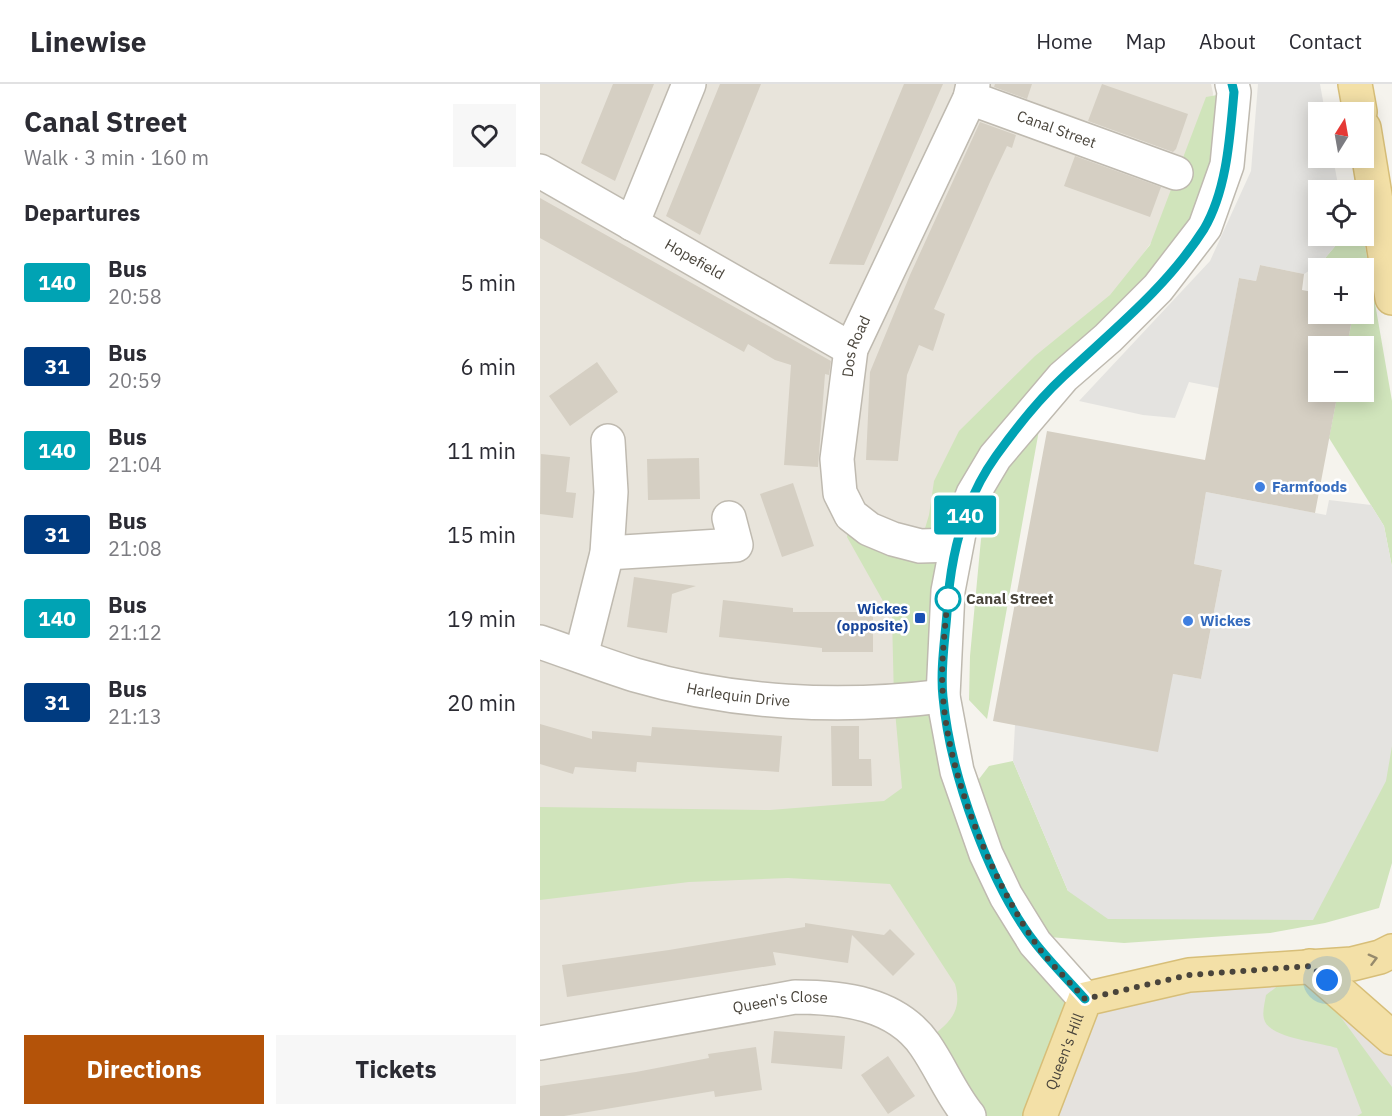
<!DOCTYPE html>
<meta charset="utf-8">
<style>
:root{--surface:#fff;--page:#f7f7f7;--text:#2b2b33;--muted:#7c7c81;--line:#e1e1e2;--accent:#b45309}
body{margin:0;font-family:"IBM Plex Sans",sans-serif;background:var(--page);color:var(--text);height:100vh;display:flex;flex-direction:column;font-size:22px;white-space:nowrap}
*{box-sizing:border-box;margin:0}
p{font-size:20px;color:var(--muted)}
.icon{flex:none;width:33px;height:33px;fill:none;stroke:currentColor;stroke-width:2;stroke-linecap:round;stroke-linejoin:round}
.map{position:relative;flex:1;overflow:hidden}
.sheet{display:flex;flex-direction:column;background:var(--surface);width:540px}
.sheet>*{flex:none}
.badge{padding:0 12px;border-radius:4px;font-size:21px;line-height:39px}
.needle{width:39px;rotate:11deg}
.fabs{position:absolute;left:768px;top:18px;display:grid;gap:12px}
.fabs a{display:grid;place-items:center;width:66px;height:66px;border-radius:0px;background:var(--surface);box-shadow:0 3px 15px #0003;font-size:30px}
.you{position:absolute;width:30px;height:30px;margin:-15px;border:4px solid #fff;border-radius:50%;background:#1a73e8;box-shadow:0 0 0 9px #1a73e833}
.map>.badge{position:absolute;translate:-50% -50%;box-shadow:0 0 0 3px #fff}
h2{padding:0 24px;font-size:22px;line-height:54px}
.round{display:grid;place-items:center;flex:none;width:63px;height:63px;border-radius:0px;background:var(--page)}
.head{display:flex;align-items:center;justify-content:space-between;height:102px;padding:0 24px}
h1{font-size:28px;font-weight:700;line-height:45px}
.primary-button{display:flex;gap:12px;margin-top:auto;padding:12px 24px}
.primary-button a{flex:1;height:69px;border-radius:0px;background:var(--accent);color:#fff;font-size:24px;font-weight:700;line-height:69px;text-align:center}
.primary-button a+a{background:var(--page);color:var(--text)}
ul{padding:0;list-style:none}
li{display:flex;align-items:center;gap:18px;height:84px;padding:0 24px}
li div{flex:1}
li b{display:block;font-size:22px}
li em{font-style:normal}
li .badge{min-width:66px;font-weight:700;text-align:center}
header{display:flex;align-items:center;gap:36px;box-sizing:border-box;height:84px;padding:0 30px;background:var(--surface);border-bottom:2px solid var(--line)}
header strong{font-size:28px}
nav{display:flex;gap:33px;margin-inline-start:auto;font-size:21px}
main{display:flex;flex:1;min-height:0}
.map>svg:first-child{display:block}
</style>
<header>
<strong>Linewise</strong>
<nav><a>Home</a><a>Map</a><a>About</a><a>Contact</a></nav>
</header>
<main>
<section class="sheet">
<div class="head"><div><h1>Canal Street</h1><p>Walk · 3 min · 160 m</p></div><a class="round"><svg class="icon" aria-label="heart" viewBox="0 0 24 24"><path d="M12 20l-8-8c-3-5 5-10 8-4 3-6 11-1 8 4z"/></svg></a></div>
<h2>Departures</h2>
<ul>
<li><span class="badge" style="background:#00a3b4;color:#fff">140</span><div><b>Bus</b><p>20:58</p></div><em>5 min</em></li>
<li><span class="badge" style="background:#003b80;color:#fff">31</span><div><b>Bus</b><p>20:59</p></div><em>6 min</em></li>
<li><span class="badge" style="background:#00a3b4;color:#fff">140</span><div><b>Bus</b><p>21:04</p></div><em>11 min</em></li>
<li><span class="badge" style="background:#003b80;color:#fff">31</span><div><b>Bus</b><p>21:08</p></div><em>15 min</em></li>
<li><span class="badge" style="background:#00a3b4;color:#fff">140</span><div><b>Bus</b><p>21:12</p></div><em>19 min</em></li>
<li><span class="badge" style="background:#003b80;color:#fff">31</span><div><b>Bus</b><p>21:13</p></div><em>20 min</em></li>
</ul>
<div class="primary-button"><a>Directions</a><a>Tickets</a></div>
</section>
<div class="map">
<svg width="852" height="1032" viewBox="0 0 852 1032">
<rect width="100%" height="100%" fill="#f5f3ed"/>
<path fill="#e8e4db" d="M0 0H671L673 9 667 82 455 373 405 553 500 1032H0Z"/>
<path fill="#e5e2de" d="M770 882 852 954V1032H500L545 915Z"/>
<path fill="#d0e4bb" d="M694 8 665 143 455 373 408 507 427 718 545 915 500 1032H429L384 960C405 940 424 932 415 900L350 800 248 794 149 798 0 816V723L230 726 344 717 362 704 354 616 352 533 307 453 311 431 380 461 389 431 394 397 419 347 495 272 570 211 610 161 666 13Z
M802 154 824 156 852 317V483L844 442 789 354 798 308H824V262H807L813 230H824V184H780L781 179Z
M501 335 447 635 429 616 430 572 441 455 457 396Z
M852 662V779L839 824 785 839 730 849 584 859 509 853C477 803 450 753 439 695L449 682 473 677 528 807Z
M744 897 773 900 800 932 852 1003V1032H817L822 1029 797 964C780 958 728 954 724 935 722 928 725 918 726 911Z"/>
<path fill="#e4e3e0" d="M718 0H780L785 28H778V74H793L799 106H778V152H802V154L781 179 764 190 720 181 716 197 699 194 679 304 649 298 635 334 603 331 539 317 670 177 711 87Z
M666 408 786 431 789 416 831 421 844 442 852 483V662L846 697 773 836 568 835 528 807 473 677 475 641 633 590 661 595 682 486 654 480Z"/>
<path fill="#d5cfc3" d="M73 0H114L75 97 41 79Z
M180 0H221L160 151 126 132Z
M364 0H403L324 181 289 180Z
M455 0H492L487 15 454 3Z
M562 0 648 30 636 65 633 68 548 37Z
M440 38 476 51 472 64 467 62 450 98 394 225 405 230 393 267 379 261 367 291 358 377 326 376 330 288 370 191Z
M535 72 621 103 610 133 524 102Z
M0 114 291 277 289 291 285 290 278 383 244 381 251 281 235 276 208 260 204 268 0 154Z
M720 181 764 190 762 206 778 209V230H813L807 262H778V308H798L775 429 666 408 654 480 682 486 661 595 633 590 618 668 453 637 507 347 665 376 699 194 716 197Z
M57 278 78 308 30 342 9 312Z
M1 370 30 373 26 408 36 409 33 434 0 430Z
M159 374 160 415 108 416 107 375Z
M253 399 274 462 242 473 220 410Z
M94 493 156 502 132 510 127 549 87 543Z
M183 516 253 524V528H333V568H282V564L179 553Z
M0 640 52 655V647L111 652 112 643 242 652 239 688 97 678 96 688 35 683 33 690 0 680Z
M291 642H319V675H331L332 702H292Z
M265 839 344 851 350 845 375 870 353 892 312 851 308 879 233 868 236 881 27 913 22 881 129 866 265 843Z
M234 947 305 952 302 985 231 979Z
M216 963 222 1006 175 1013 174 1007 24 1032H0V1002L96 988 169 974 168 970Z
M348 972 375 1012 348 1030 321 991Z"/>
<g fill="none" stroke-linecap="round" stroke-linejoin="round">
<g stroke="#bfbab0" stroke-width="36">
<g id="minor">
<path id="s1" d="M430 14 636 89"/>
<path id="s2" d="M0 87 311 265"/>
<path d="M92 140 149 0"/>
<path id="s3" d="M416 461 380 462 353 455 329 445 311 431 300 409 297 375 311 265 430 14 433 0"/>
<path d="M67 469 196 461 189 434"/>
<path id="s4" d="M0 558C32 569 63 581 95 591 194 620 301 625 403 612"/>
<path d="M41 572 67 469 71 408 68 357"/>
<path d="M545 915 495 859 466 812 446 770 417 687 403 612 408 507 420 444 433 410 455 373 523 293 568 254 618 204 665 143 687 81 694 8 692 0"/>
<path id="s5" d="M0 959 255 913C302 913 356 919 385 961 401 984 411 1010 429 1032"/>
</g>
</g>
<g stroke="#d7be78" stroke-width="36">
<g id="major">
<path d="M815 0 820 28"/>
<path d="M824 44 852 214"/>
<path d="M770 882 852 954"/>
<path id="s6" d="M500 1032 545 915 649 891 812 880 840 873 852 867"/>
</g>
</g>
<use href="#minor" stroke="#fff" stroke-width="33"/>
<use href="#major" stroke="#f3e0a7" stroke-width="33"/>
</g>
<defs><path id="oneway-chevron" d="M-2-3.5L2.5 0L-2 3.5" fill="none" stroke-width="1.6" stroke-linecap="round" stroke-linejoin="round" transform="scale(1.5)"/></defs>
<use stroke="#968a6c" href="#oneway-chevron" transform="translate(833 875) rotate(-15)"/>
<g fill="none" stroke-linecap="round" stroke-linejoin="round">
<g stroke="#fff" stroke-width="14">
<path id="line" d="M545 915C529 897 511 879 496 860 449 800 410 689 403 613 400 586 405 556 407 529 410 474 423 418 456 372 476 344 499 315 524 292 573 246 627 203 664 145 687 106 690 52 694 8L692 0"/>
</g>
<use href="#line" stroke="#00a3b4" stroke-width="9"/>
<path stroke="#49443b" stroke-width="6" stroke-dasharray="0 10.8" d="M408 515V507C406 541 400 578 403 612 408 690 450 792 494 857 508 878 528 896 545 915L649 891 770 882 787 896"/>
</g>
<g fill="#3f7fe0" stroke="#fff" stroke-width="2">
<circle cx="720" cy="403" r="6"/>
<circle cx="648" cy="537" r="6"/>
</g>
<circle fill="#fff" stroke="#00a3b4" stroke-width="3" cx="408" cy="515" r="12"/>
<rect fill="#1a4fb4" stroke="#fff" stroke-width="2" x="374" y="528" width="12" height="12" rx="3"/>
<g text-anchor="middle" stroke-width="5" stroke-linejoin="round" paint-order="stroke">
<g font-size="15" fill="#49443b" stroke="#fff">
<text dy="5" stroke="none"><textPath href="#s1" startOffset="92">Canal Street</textPath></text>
<text dy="5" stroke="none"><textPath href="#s2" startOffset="178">Hopefield</textPath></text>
<text dy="5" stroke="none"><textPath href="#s3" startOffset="286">Dos Road</textPath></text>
<text dy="5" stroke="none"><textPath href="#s4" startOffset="206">Harlequin Drive</textPath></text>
<text dy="5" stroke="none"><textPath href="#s5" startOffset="244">Queen's Close</textPath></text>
<text dy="5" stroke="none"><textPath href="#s6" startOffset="69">Queen's Hill</textPath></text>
</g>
<g font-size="15" font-weight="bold" fill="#366cbe" stroke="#fff" text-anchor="start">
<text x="732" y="408">Farmfoods</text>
<text x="660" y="542">Wickes</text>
</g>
<g font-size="15" font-weight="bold" fill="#49443b" stroke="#fff" text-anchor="start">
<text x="426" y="520">Canal Street</text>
</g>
<g font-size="15" font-weight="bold" fill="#164399" stroke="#fff" text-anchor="end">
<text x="368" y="530">Wickes<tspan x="368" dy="17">(opposite)</tspan></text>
</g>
</g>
</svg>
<div class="fabs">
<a><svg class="needle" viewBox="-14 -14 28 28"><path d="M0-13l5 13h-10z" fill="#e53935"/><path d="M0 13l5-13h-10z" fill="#7c7c81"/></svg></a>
<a><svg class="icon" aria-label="locate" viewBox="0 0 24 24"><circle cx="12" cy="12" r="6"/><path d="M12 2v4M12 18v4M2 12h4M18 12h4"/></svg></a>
<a>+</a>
<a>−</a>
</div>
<div class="you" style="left:787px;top:896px"></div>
<b class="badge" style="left:425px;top:431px;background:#00a3b4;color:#fff">140</b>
</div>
</main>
